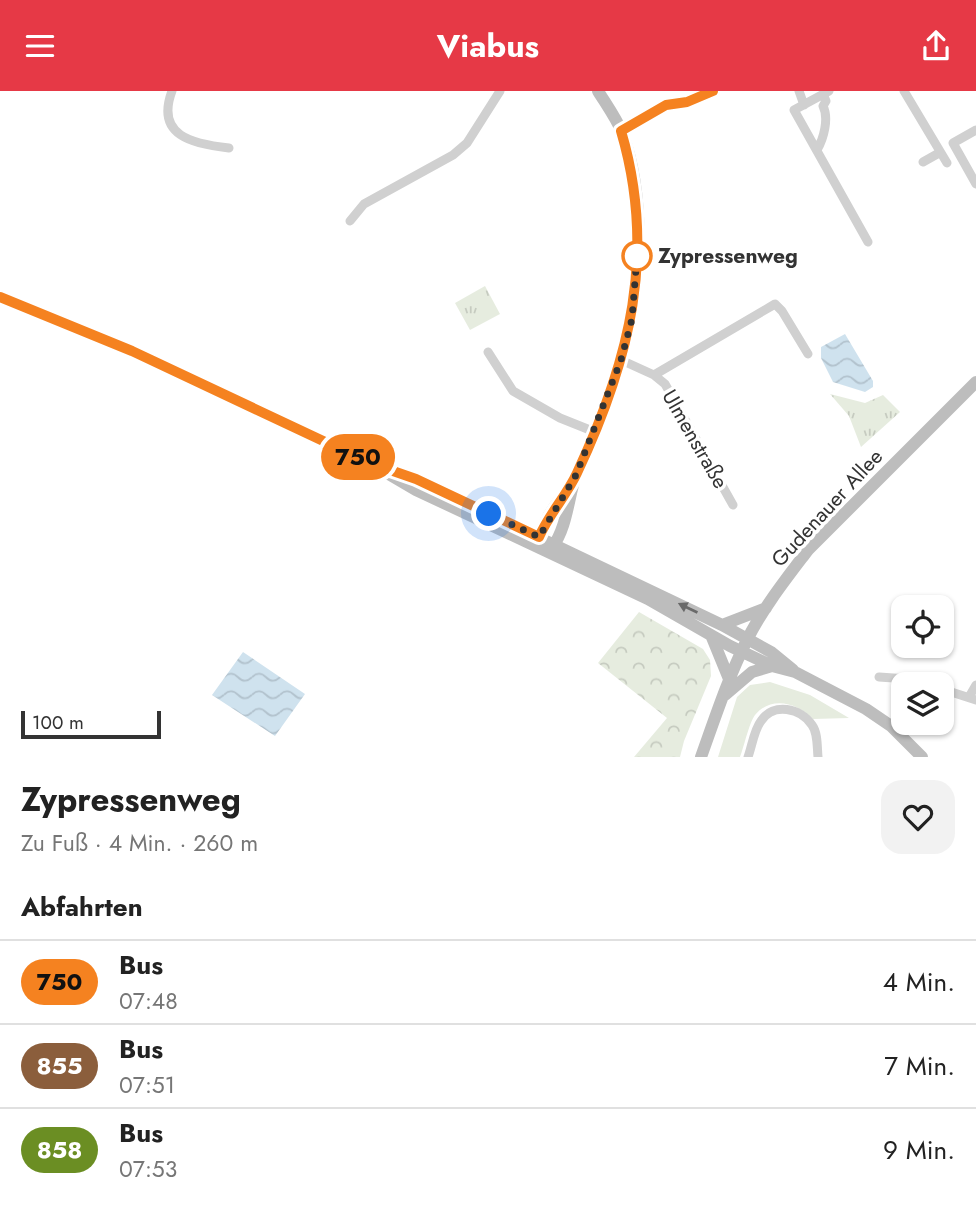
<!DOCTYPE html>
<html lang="de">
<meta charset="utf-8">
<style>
:root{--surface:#fff;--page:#f2f2f2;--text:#222;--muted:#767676;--line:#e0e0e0;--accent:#e63946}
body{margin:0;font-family:Jost,sans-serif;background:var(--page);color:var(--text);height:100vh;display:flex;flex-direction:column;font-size:26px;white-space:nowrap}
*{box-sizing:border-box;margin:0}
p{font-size:23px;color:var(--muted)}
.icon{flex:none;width:38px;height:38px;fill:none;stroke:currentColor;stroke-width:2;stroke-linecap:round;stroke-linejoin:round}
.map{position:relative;height:666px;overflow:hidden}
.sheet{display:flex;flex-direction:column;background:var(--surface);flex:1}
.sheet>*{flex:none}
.badge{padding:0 14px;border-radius:23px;font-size:24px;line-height:46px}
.controls{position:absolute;left:891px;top:504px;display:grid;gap:14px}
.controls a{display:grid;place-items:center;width:63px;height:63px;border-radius:14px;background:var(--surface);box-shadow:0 2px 5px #0004;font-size:35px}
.scale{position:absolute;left:21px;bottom:18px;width:140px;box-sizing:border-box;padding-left:7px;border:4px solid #333;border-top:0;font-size:19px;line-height:24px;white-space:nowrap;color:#333;-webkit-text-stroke:5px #fff;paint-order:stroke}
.you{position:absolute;width:35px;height:35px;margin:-18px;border:5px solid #fff;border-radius:50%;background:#1a73e8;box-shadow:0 0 0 10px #1a73e833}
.map>.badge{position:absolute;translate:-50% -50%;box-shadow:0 0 0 4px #fff}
h2{padding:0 21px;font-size:26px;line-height:63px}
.round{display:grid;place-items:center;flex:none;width:74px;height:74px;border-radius:21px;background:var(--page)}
.head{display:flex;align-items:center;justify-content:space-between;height:119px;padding:0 21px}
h1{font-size:33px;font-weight:700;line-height:52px}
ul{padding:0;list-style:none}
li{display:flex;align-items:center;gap:21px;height:84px;padding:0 21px;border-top:2px solid var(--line)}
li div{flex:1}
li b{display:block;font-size:26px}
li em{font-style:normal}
li .badge{min-width:77px;font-weight:700;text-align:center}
header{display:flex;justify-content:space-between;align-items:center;height:91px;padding:0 21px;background:var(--accent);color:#fff;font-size:32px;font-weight:700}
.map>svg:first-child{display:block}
</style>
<header><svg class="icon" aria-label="menu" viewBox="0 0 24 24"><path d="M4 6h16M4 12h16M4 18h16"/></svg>Viabus<svg class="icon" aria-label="share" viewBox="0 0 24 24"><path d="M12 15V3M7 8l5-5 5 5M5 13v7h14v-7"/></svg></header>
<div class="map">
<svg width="976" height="666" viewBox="0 0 976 666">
<defs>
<pattern id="forest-crowns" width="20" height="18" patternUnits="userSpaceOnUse" patternTransform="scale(1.75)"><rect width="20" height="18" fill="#e6ecdf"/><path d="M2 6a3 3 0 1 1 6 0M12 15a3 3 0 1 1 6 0" fill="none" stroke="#c6cbc0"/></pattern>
<pattern id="park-tufts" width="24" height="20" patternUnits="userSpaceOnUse" patternTransform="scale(1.75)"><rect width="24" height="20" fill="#e6ecdf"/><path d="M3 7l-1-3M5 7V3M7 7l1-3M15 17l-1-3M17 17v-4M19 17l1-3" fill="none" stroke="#c6cbc0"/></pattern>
<pattern id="water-waves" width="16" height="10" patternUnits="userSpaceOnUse" patternTransform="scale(1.75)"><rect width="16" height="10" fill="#cfe2ee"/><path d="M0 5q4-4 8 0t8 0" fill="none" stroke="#b2c2cd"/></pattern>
</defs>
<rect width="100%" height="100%" fill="#fff"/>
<path fill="#e6ecdf" d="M770 591 810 604 849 627 813 628C798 612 771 604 755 624 749 632 744 656 740 666H718L737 606 750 594Z"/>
<path fill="url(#forest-crowns)" d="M639 521 703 558 710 569 711 585 684 650 680 666H634L667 627 598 572Z"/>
<path fill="url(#park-tufts)" d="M485 195 500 223 470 239 455 212Z
M830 303 865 312 883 304 900 321 861 356 849 325Z"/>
<path fill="url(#water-waves)" d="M845 243 873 290V296L865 301 833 291 821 267V256Z
M243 561 305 603 275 645 212 604Z"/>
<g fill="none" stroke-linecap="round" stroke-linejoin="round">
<path stroke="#d0d0d0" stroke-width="9" d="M172 0C155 45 193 53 229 57
M799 0 804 14
M829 0 794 19 868 151
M904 0 947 72
M976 39 953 52 976 93
M621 40 666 14 687 11 713 0
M817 59C824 47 829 27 823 15L826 10 823 3
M923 71 939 62
M350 130 364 113 453 64 467 52 500 0
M488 261 513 300 560 327 595 341
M621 269 654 284 665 293 733 414
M654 284 775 213 782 220 808 263
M879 586 908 588 926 593
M942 598 976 609
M969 606 976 594
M748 666C752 655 754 639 761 630 773 611 801 617 812 634 818 642 817 656 818 666"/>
<path stroke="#bdbdbd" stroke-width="12" d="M0 206 132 260 325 350 370 372 416 399 648 508 730 555 772 575 795 581 866 618 891 635 922 666
M397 381 416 388 722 534 771 561 793 579
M540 454C537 435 558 412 568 397
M546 459 552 457C568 435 568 405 577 381 593 344 610 306 622 267 641 200 647 108 622 41 616 27 606 13 598 0
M722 534 766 517
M711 544 729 588
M725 604 752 581 772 575
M701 666C715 627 728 587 747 549 763 517 786 488 808 459L976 291"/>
</g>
<defs><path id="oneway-solid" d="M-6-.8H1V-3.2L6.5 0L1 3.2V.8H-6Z" transform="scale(1.75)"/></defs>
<use fill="#6a6a6a" href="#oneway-solid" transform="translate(688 517) rotate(-154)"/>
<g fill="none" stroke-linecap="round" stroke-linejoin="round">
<g stroke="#fff" stroke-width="16">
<path id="line" d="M0 206 132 260 370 372 416 388 539 446C549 423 567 404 577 382 630 269 657 162 621 40L666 14 687 11 713 0"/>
</g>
<use href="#line" stroke="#f58220" stroke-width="10"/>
<path stroke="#333" stroke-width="7" stroke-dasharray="0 12.6" d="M489 423 539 446 576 384 621 269 632 228 637 165"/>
</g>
<circle fill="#fff" stroke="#f58220" stroke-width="3.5" cx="637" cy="165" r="14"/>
<g text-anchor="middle" stroke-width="7" stroke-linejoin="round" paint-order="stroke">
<g font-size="21" font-weight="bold" fill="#333" stroke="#fff" text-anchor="start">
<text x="658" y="172">Zypressenweg</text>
</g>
<g font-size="21" fill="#333" stroke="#fff">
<text transform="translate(695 348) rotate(60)" y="7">Ulmenstraße</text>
<text transform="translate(827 417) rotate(-47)" y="7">Gudenauer Allee</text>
</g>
</g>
</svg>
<div class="controls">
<a><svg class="icon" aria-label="locate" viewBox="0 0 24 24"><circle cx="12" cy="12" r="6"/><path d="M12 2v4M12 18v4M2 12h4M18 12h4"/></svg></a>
<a><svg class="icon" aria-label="layers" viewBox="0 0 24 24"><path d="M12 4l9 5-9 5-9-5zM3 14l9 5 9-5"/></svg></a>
</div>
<div class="scale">100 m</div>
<div class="you" style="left:489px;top:423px"></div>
<b class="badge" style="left:358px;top:366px;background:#f58220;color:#111">750</b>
</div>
<section class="sheet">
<div class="head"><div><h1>Zypressenweg</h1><p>Zu Fuß · 4 Min. · 260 m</p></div><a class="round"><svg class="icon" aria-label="heart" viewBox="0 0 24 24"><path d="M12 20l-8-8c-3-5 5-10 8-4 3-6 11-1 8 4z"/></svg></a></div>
<h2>Abfahrten</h2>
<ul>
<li><span class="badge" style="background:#f58220;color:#111">750</span><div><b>Bus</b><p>07:48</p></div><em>4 Min.</em></li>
<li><span class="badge" style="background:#8b5e3c;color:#fff">855</span><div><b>Bus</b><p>07:51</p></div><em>7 Min.</em></li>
<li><span class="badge" style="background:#6b8e23;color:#fff">858</span><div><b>Bus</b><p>07:53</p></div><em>9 Min.</em></li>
</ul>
</section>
